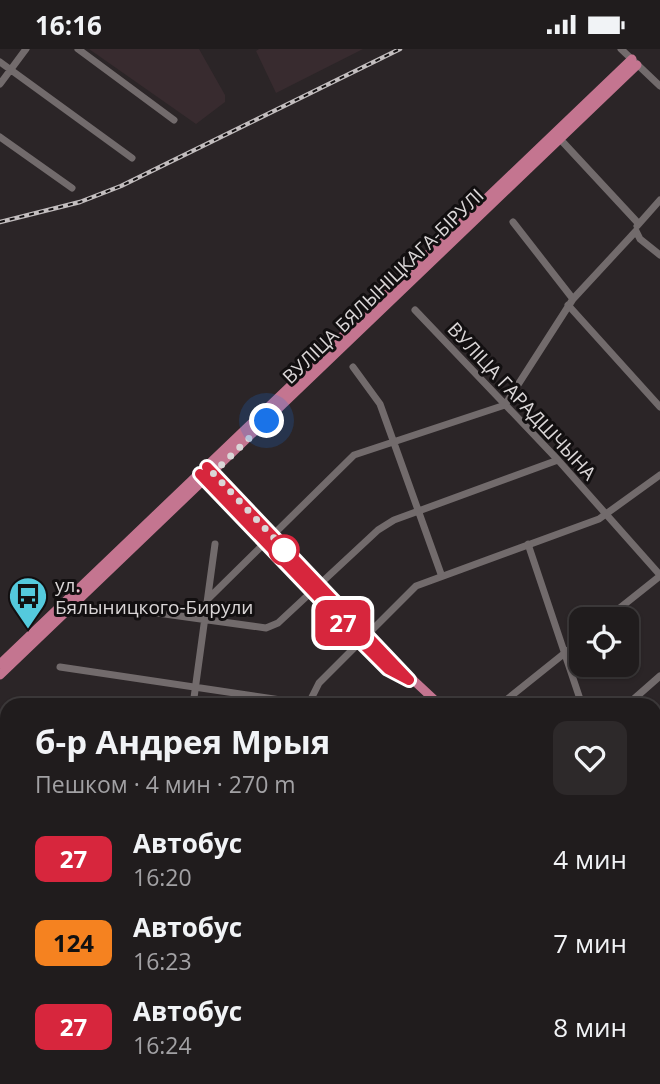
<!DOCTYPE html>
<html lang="ru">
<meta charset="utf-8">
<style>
:root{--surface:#201c1d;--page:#2d292a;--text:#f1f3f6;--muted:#a2a1a4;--line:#3d3a3b}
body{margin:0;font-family:"Open Sans",sans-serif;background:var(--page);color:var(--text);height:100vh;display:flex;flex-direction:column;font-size:26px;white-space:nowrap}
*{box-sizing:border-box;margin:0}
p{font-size:23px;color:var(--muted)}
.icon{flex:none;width:38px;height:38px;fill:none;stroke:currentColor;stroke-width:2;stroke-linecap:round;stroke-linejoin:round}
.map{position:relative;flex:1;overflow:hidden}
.side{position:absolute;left:0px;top:649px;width:662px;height:387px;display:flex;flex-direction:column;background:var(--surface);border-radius:21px 21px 0 0;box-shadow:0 2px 5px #0004,0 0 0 2px var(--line)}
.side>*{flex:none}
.badge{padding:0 14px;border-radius:10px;font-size:24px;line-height:46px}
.fabs{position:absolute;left:569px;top:558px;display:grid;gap:14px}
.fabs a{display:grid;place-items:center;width:70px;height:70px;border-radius:14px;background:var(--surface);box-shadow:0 2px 5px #0004,0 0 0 2px var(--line);font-size:35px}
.you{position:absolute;width:35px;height:35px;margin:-18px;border:5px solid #fff;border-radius:50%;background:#1a73e8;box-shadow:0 0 0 10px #1a73e833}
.map>.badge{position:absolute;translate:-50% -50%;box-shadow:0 0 0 4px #fff}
.round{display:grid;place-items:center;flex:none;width:74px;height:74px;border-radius:14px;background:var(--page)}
.head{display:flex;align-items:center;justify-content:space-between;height:119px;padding:0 35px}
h1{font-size:33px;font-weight:700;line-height:52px}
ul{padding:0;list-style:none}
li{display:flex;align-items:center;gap:21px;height:84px;padding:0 35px}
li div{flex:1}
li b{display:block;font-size:26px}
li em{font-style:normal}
li .badge{min-width:77px;font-weight:700;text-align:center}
.status{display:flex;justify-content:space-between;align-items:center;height:49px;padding:0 35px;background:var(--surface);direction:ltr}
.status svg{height:19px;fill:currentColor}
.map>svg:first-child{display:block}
</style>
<div class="status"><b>16:16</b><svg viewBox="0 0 49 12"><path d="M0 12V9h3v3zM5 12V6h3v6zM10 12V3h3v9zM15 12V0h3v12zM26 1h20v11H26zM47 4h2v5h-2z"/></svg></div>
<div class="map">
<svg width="660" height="1035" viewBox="0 0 660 1035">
<rect width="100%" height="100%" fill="#2b2527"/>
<path fill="#382b2f" d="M89 0H199L225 46V53L196 75Z
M259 0H363L276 44 256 2Z"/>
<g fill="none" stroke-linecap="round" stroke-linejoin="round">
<path stroke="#726b6c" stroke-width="7" d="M78 0 174 71
M621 0 660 37
M0 13 132 109
M0 35 26 0
M0 88 72 139
M560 90 638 174
M513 173 573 250
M637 177 660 151
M636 182 640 190 660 206
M568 256 660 358
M415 261 558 411 660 526
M353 318 380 355 441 525
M528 495 582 656
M209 549 354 406 505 356 573 250 636 182
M100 556 266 579 278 574 378 481 394 471 558 411
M606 570 660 527
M60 618 308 655
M193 656 215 495
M308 656 319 634 416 537 599 470 660 426
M500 656 581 591
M627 656 660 627
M654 740 660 735
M0 759 7 763
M3 821 7 828
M654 902 660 908
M0 940 7 951
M55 1029 58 1035
M271 1029 277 1035
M356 1029 361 1035
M145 1033 151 1029
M252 1035 260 1029
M370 1035 378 1029
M484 1035 493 1029"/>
<path stroke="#c47590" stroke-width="9" d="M209 420 367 588 440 656
M202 427 361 593 401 628
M0 615 632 10
M0 626 637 16
M0 718 7 724
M0 730 7 736
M301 1029 306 1035
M317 1029 323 1035"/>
<g stroke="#c2bdbe" stroke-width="4.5">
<path id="rail" d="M0 173 80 153 121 137 400 0"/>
</g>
<use href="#rail" stroke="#120f10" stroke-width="2" stroke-dasharray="5" stroke-linecap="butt"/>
</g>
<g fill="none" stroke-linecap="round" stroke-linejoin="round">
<g stroke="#fff" stroke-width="16">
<path id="line" d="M200 425 361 593 388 620 409 631 207 418"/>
</g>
<use href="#line" stroke="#d7263d" stroke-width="10"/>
<path stroke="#dad6d7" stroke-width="7" stroke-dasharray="0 12.6" d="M267 372 213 424 288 504 284 501"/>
</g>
<defs>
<g id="bus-pin" transform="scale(2.0125)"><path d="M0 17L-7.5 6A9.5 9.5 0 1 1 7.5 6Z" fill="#54cadd" stroke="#120f10"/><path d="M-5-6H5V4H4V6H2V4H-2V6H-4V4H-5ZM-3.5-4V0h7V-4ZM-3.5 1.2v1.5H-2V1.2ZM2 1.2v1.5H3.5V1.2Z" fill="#111"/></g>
</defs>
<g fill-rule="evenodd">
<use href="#bus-pin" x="28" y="547"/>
</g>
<circle fill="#fff" stroke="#d7263d" stroke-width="3.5" cx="284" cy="501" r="14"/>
<g text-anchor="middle" stroke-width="6" stroke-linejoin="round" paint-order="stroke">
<g font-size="19" fill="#dad6d7" stroke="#120f10">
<text transform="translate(383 237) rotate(-44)" y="7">ВУЛІЦА БЯЛЫНІЦКАГА-БІРУЛІ</text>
<text transform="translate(522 352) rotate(47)" y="7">ВУЛІЦА ГАРАДШЧЫНА</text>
</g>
<g font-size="19" fill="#dad6d7" stroke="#120f10" text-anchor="start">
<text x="55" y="543">ул.<tspan x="55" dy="22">Бялыницкого-Бирули</tspan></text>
</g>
</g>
</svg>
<div class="fabs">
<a><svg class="icon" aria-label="locate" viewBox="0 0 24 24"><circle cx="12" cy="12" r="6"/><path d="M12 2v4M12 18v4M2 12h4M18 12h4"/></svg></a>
</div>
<div class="you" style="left:267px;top:372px"></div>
<b class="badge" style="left:343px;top:574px;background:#d7263d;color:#fff">27</b>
<section class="side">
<div class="head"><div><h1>б-р Андрея Мрыя</h1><p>Пешком · 4 мин · 270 m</p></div><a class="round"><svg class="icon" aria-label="heart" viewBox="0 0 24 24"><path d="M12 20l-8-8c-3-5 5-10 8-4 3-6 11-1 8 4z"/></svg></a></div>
<ul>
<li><span class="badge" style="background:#d7263d;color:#fff">27</span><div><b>Автобус</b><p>16:20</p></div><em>4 мин</em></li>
<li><span class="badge" style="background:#f58220;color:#111">124</span><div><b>Автобус</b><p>16:23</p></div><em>7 мин</em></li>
<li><span class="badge" style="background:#d7263d;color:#fff">27</span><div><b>Автобус</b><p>16:24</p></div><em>8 мин</em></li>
</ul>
</section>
</div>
